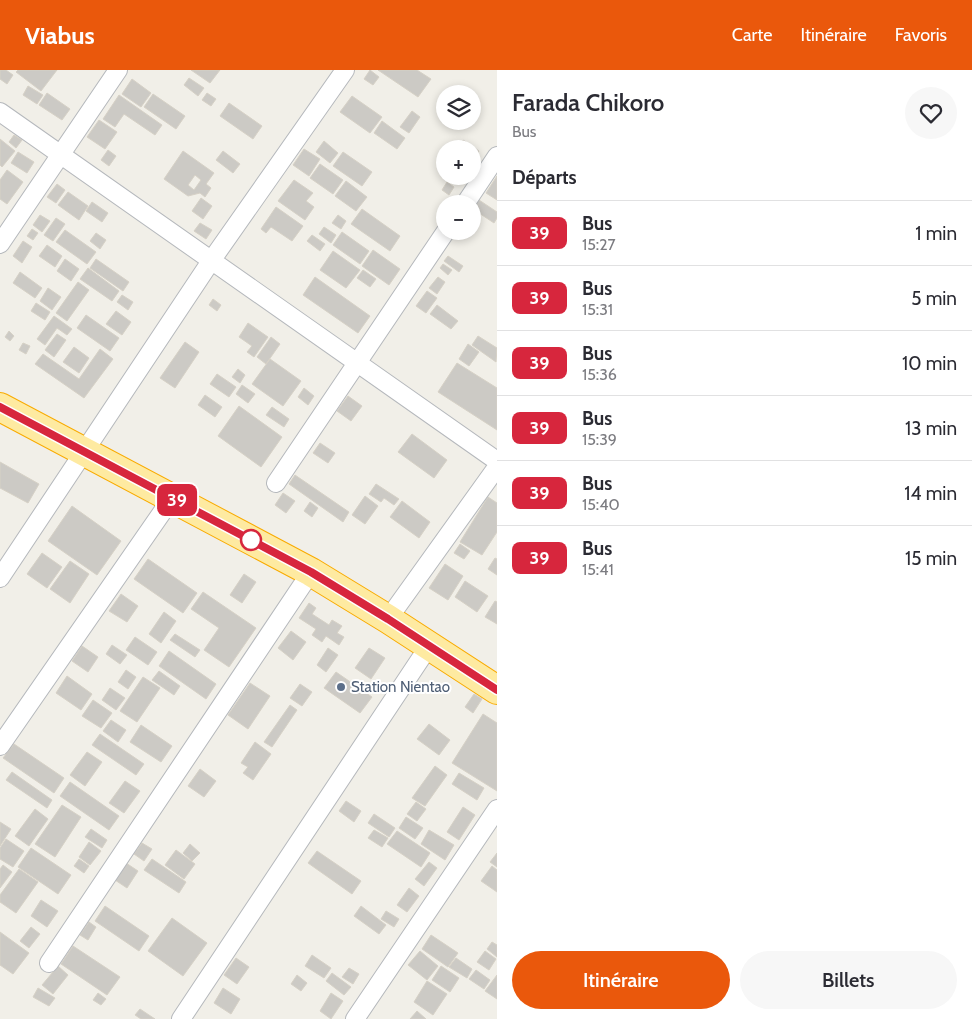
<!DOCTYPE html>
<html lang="fr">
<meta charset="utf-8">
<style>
:root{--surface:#fff;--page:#f7f7f7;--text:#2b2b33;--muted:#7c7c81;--line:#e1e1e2;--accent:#ea580c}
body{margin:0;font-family:Cabin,sans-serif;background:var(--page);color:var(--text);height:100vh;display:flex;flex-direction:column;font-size:19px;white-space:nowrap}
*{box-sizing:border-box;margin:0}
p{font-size:16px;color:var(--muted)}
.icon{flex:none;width:28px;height:28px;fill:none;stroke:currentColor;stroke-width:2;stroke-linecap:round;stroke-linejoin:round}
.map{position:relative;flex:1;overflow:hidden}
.drawer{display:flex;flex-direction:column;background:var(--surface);width:475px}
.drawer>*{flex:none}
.badge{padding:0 10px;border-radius:8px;font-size:18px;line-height:32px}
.fabs{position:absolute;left:436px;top:15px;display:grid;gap:10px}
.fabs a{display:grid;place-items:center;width:45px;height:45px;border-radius:50%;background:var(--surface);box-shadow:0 2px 8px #0003;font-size:25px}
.map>.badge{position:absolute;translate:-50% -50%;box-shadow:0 0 0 2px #fff}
h2{padding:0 15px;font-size:19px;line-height:45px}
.round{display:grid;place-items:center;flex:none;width:52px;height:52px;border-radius:26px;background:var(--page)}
.headline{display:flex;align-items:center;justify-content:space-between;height:85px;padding:0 15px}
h1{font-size:24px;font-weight:600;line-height:38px}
.primary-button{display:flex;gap:10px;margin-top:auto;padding:10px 15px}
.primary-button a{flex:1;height:58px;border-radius:30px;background:var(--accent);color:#fff;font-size:20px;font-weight:600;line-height:58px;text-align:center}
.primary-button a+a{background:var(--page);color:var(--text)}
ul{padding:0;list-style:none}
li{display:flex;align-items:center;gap:15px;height:65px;padding:0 15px;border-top:1px solid var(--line)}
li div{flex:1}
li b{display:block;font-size:19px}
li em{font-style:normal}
li .badge{min-width:55px;font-weight:700;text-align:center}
header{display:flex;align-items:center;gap:30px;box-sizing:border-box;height:70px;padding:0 25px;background:var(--accent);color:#fff}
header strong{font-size:24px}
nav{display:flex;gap:28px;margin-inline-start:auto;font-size:18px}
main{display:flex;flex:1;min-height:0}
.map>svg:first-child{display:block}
</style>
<header>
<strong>Viabus</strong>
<nav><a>Carte</a><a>Itinéraire</a><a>Favoris</a></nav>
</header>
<main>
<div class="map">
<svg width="497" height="949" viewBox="0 0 497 949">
<rect width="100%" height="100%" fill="#f1efe8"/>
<path fill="#cccac5" stroke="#d6d1c6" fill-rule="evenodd" d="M0 0H6L13 5 7 14 0 9Z
M18 0H57L41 21 16 2Z
M191 0H220L210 13Z
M370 0 379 7 373 15 364 9Z
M378 0H417L431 9 418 27Z
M189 8 204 18 198 26 184 15Z
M132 9 151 23 141 37 122 24Z
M28 16 43 25 37 34 23 25Z
M47 23 70 39 62 50 39 35Z
M207 23 216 29 211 36 202 30Z
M153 24 185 46 176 59 144 37Z
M119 25 162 55 155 65 124 44 115 57 103 49Z
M352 26 382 47 370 63 340 42Z
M229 33 262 56 253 69 220 46Z
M412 41 420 47 409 63 400 57Z
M99 50 117 62 105 79 87 67Z
M382 51 405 68 397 79 374 63Z
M14 65 22 70 16 78 9 72Z
M0 69 15 81 2 97 0 95Z
M463 70 479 81 472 91V79H457Z
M324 71 338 83 330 93 316 82Z
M304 79 320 89 309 106 293 95Z
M108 80 116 86 109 96 101 90Z
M183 81 214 103 206 114 211 118 205 127 200 123 188 126 164 109ZM195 105 201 110 194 120 188 115Z
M223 81 240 94 233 103 216 90Z
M18 82 34 92 27 103 11 93Z
M343 82 372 102 362 116 333 96Z
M320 94 343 110 333 124 310 108Z
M7 100 23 112 7 134 0 129V110Z
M497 106V130L486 123Z
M294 110 313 123 306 131 314 137 305 150 278 131Z
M346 111 367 127 356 141 335 126Z
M447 112 454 117 449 125 442 120Z
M57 114 65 120 56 133 47 127Z
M68 122 88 136 79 150 58 135Z
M201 128 212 136 203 149 192 141Z
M479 130 497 142V148L494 153 473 139Z
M92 132 108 143 102 152 86 141Z
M276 137 303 156 292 171 271 157 266 163 261 159Z
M362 139 400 166 390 181 351 154Z
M40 145 50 151 42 162 33 155Z
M338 145 346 151 341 159 332 153Z
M56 148 65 154 53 171 44 165Z
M200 153 212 160 206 169 194 161Z
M324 157 336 165 331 173 319 164Z
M32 159 38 163 33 170 27 166Z
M65 160 96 182 87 194 56 172Z
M342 162 369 181 360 194 333 175Z
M96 163 106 170 100 179 90 171Z
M312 165 325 174 320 181 307 171Z
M23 171 32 177 22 193 13 186Z
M47 175 62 186 55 197 39 186Z
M373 180 400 199 389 215 362 196Z
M333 181 360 200 346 218 320 200Z
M448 186 463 196 459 202 444 191Z
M65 189 79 199 71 211 57 201Z
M96 189 129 212 123 221 90 198Z
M443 194 452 200 448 205 440 198Z
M88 198 119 221 112 231 80 209Z
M363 200 376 209 370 217 357 208Z
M20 202 42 218 35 228 13 213Z
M315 207 370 246 358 263 303 225Z
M438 207 445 212 437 224 429 218Z
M78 212 89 220 67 251 56 243Z
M48 218 61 227 52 240 40 231Z
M427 221 437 228 426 243 416 236Z
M122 225 133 232 128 240 117 232Z
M213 229 221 235 217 241 209 235Z
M36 233 50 242 45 250 31 241Z
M437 235 458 251 451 259 430 244Z
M116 241 131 252 122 265 106 254Z
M86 245 119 268 110 281 77 258Z
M54 246 72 259 67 265 57 258 45 275 37 269Z
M248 253 268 267 254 287 247 282 252 276 239 267Z
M9 261 14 266 10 271 5 267Z
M57 264 66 270 54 287 45 280Z
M478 266 497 278 496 292 472 275Z
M271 267 280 274 266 294 257 287Z
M185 272 199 282 175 318 160 308Z
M23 273 30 276 26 284 19 280Z
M468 274 479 282 469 296 459 289Z
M74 277 89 288 79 303 63 292Z
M100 279 113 289 84 328 35 294 43 284 79 309Z
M270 289 301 311 283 336 252 314Z
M457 293 497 318V360L438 322Z
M238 299 245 305 240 313 232 307Z
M217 304 236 317 229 327 210 314Z
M242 315 255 324 248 333 236 324Z
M304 318 314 326 308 335 298 327Z
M205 325 222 337 215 347 198 335Z
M348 326 362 336 351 351 337 341Z
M239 336 282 367 261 397 218 366Z
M272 337 289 349 284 357 266 345Z
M412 364 447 390 434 408 398 382Z
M320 373 335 383 328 393 313 383Z
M0 392 39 414 28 433 0 418Z
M295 405 349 442 343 452 289 414Z
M376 414 399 429 394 435 384 428 381 432 369 424Z
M283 423 295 431 286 443 275 435Z
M365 426 378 436 365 454 352 445Z
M488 427 497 433V462L482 485 460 472Z
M402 431 430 452 419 468 390 447Z
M310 432 318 438 312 447 304 441Z
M72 436 121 471 97 505 48 471Z
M460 474 470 481 464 489 454 483Z
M42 483 62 497 47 518 27 504Z
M495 488 497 489V505L488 499Z
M148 489 197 523 183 543 134 509Z
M70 491 89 504 70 533 50 519Z
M445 494 463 506 448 530 429 518Z
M244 504 256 512 242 533 230 525Z
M465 511 488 526 477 542 455 527Z
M203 522 256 558 229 597 204 580 219 558 191 539Z
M121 524 138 536 127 552 109 541Z
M495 531 497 532V554L485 547Z
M309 533 316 538 312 544 329 555 332 550 342 556 337 563 344 567 339 575 326 566 322 572 312 565 316 559 299 548Z
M164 542 176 551 161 573 149 564Z
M291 561 306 572 293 590 278 578Z
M175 564 200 580 195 587 170 570Z
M135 567 157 582 148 595 126 580Z
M112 575 127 585 120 594 106 584Z
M82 576 98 587 88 602 72 591Z
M328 578 338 585 326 602 317 595Z
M369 578 385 588 371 609 355 598Z
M169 581 216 614 206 629 159 596Z
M126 600 136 607 128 619 118 612Z
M159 601 180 616 174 625 152 610Z
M336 602 372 627 360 643 324 618Z
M67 606 92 624 81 640 56 623Z
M143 607 160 618 137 652 120 641Z
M250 613 270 626 248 659 228 645Z
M300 614 312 622 302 636 290 628Z
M110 618 125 628 116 640 102 630Z
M474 624 482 629 473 643 465 637Z
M93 630 112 643 101 658 82 646Z
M290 635 297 640 272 677 264 672Z
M483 644 497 653V721L452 693Z
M111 650 126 660 118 672 103 661Z
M429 654 450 670 439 685 417 669Z
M141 655 172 676 161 692 130 672Z
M100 664 144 694 136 705 92 675Z
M255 672 271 684 253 710 243 703 248 697 241 693Z
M14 674 64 708 54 723 3 688Z
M87 682 102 692 85 716 70 705Z
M435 696 447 705 425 736 412 728Z
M200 699 216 711 204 727 188 716Z
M12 702 52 730 47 738 6 710Z
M459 703 484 718 477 730 452 714Z
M125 711 140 721 124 743 109 733Z
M70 712 119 746 109 760 60 726Z
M346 731 361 741 354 752 339 741Z
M416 732 426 739 417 751 407 744Z
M62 735 81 747 55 787 35 774Z
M463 737 475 745 459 770 447 762Z
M35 739 48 749 29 776 15 766Z
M374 744 395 758 389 767 368 753Z
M406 747 423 758 415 769 399 758Z
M0 752 11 759 0 776Z
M91 759 107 770 102 778 85 767Z
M374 760 388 768 382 777 368 768Z
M429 760 454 775 445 790 421 774Z
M397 761 430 783 421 797 387 774Z
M6 769 24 781 13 797 0 789V778Z
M89 772 101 781 90 795 79 787Z
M142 773 152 779 144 791 134 784Z
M190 774 200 783 192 791 183 783Z
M31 778 71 805 58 824 18 797Z
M176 780 195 794 184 809 165 795Z
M317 781 361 811 352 824 308 793Z
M497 783V797L490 792Z
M79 789 89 796 84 803 74 796Z
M152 789 186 812 179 823 144 800Z
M429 792 437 798 424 816 415 809Z
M126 793 138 801 127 818 115 810Z
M3 795 12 802 0 818V799Z
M492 796 497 800V822L481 811Z
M19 799 38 812 16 843 0 832V825Z
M409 818 419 826 407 842 397 835Z
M41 830 58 841 47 857 31 846Z
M105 836 149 866 139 881 95 851Z
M361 836 386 855 379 864 354 846Z
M386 841 399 849 394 857 381 849Z
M172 848 207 873 183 906 148 881Z
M89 852 96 857 88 870 80 865Z
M31 857 40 864 29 878 20 871Z
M0 862 29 883 13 904 0 895Z
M431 865 458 883 448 897 422 879Z
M492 872 497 875V887L487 879Z
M73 876 120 907 107 925 61 894Z
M420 881 438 896 427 910 408 895Z
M485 881 496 889 489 900 477 892Z
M312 885 331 898 324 908 305 896Z
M236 888 249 897 237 914 224 905Z
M456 888 472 899 467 908 449 897Z
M58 896 68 905 53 924 42 915Z
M441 896 459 908 450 922 432 910Z
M349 898 359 904 353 914 342 907Z
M476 900 490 910 484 919 469 909Z
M332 903 351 917 344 925 326 911Z
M297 905 307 913 301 921 291 914Z
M497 905V929L485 921Z
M427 911 447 924 433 945 414 932Z
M38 918 55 928 49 936 33 927Z
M223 918 240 929 231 944 214 933Z
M98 923 106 929 101 935 93 930Z
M331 923 343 931 331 949 320 941Z
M140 939 155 949H141L135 945Z
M417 941 426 949H410Z"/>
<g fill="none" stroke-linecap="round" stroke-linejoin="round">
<g stroke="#b5b8bc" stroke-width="20">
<path id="minor" d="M0 42 497 391
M465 134 497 86
M0 174 118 0
M276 413 446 161
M0 508 211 191 345 0
M388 549 497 397
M0 676 172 428
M49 893 311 502
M181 949 429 576
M355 949 497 739"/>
</g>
<g stroke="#f9ab00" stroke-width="30">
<path id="trunk" d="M0 337 311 502 388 549 497 620"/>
</g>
<use href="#minor" stroke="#fff" stroke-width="18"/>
<use href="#trunk" stroke="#feeaa1" stroke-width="28"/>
</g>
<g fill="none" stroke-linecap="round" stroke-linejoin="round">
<g stroke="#fff" stroke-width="11">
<path id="line" d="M0 337 311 502 388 549 497 620"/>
</g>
<use href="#line" stroke="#d7263d" stroke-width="8"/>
</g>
<circle fill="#fff" stroke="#d7263d" stroke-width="2.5" cx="251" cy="470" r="10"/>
<circle fill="#5c6f8a" stroke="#fff" stroke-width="2" cx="341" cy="617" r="5"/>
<g text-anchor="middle" stroke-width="4" stroke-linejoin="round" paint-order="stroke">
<g font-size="15" fill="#4e5e75" stroke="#fff" text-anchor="start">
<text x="351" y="622">Station Nientao</text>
</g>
</g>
</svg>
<div class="fabs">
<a><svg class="icon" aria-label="layers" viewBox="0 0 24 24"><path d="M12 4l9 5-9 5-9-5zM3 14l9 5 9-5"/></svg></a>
<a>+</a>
<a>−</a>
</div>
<b class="badge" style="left:177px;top:430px;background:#d7263d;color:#fff">39</b>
</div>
<section class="drawer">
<div class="headline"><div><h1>Farada Chikoro</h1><p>Bus</p></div><a class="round"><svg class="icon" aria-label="heart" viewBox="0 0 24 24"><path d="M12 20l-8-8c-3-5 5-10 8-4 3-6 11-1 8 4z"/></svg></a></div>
<h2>Départs</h2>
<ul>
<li><span class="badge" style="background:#d7263d;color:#fff">39</span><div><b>Bus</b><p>15:27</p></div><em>1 min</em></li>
<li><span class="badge" style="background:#d7263d;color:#fff">39</span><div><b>Bus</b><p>15:31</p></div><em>5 min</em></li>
<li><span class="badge" style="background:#d7263d;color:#fff">39</span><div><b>Bus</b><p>15:36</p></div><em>10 min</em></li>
<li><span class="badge" style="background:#d7263d;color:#fff">39</span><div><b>Bus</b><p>15:39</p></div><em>13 min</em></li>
<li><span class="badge" style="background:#d7263d;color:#fff">39</span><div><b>Bus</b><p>15:40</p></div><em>14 min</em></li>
<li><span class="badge" style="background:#d7263d;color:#fff">39</span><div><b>Bus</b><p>15:41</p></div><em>15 min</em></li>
</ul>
<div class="primary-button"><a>Itinéraire</a><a>Billets</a></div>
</section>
</main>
